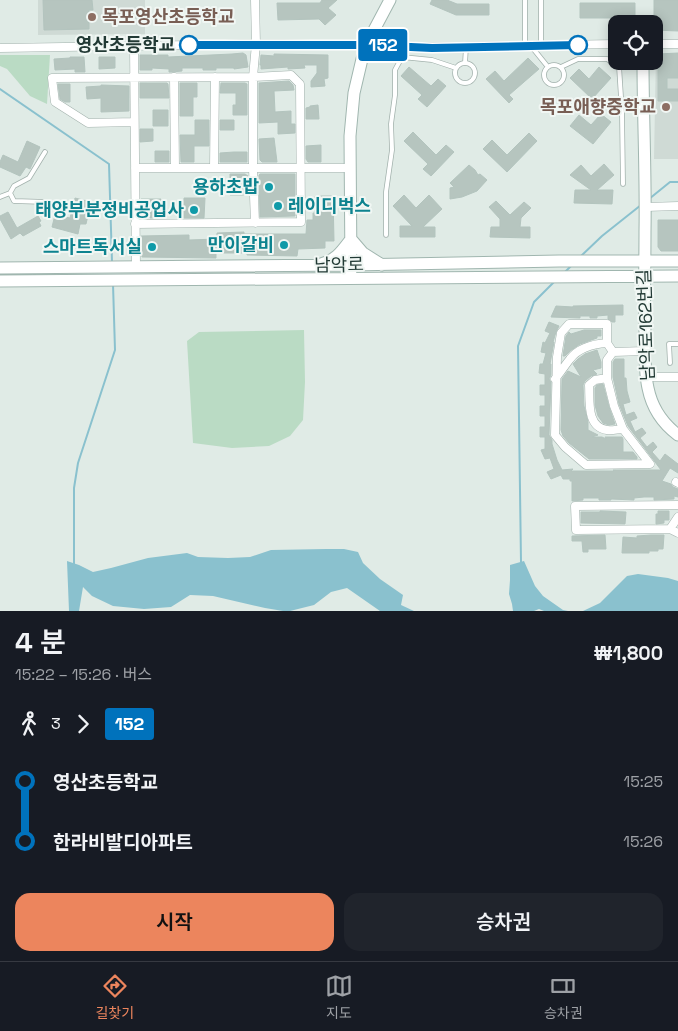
<!DOCTYPE html>
<html lang="ko">
<meta charset="utf-8">
<style>
:root{--surface:#171b24;--page:#20242c;--text:#f1f3f6;--muted:#9ea1a6;--line:#363941;--accent:#ec855d}
body{margin:0;font-family:"Space Grotesk","Noto Sans KR",sans-serif;background:var(--page);color:var(--text);height:100vh;display:flex;flex-direction:column;font-size:19px;white-space:nowrap}
*{box-sizing:border-box;margin:0}
p{font-size:16px;color:var(--muted)}
.icon{flex:none;width:28px;height:28px;fill:none;stroke:currentColor;stroke-width:2;stroke-linecap:round;stroke-linejoin:round}
.map{position:relative;height:611px;overflow:hidden}
.details{display:flex;flex-direction:column;background:var(--surface);flex:1}
.details>*{flex:none}
.badge{padding:0 10px;border-radius:4px;font-size:18px;line-height:32px}
.fabs{position:absolute;left:608px;top:15px;display:grid;gap:10px}
.fabs a{display:grid;place-items:center;width:55px;height:55px;border-radius:10px;background:var(--surface);box-shadow:0 2px 12px #0003;font-size:25px}
.map>.badge{position:absolute;translate:-50% -50%;box-shadow:0 0 0 2px #fff}
.legs{display:flex;align-items:center;gap:8px;height:55px;padding:0 15px;font-size:16px}
.legs p{margin-inline-start:auto}
.headline{display:flex;align-items:center;justify-content:space-between;height:85px;padding:0 15px}
h1{font-size:28px;font-weight:600;line-height:38px}
.action{display:flex;gap:10px;margin-top:auto;padding:10px 15px}
.action a{flex:1;height:58px;border-radius:15px;background:var(--accent);color:#111;font-size:20px;font-weight:600;line-height:58px;text-align:center}
.action a+a{background:var(--page);color:var(--text)}
ul{padding:0 15px;list-style:none}
li{display:flex;align-items:center;gap:18px;height:60px;font-size:19px}
li i{display:grid;place-items:center;width:8px;height:100%;margin:0 6px;background:currentColor}
li i::after{content:'';width:12px;height:12px;margin:-6px;border:4px solid;border-radius:50%;background:var(--surface)}
li p{margin-inline-start:auto}
li:first-child i{background:linear-gradient(#0000 50%,currentColor 0)}
li:last-child i{background:linear-gradient(currentColor 50%,#0000 0)}
.tabs{display:flex;justify-content:space-around;align-items:center;height:70px;border-top:1px solid var(--line);background:var(--surface);font-size:14px;color:var(--muted)}
.tabs a{display:grid;justify-items:center;gap:2px}
.tabs .selected{color:var(--accent)}
.map>svg:first-child{display:block}
</style>
<div class="map">
<svg width="678" height="611" viewBox="0 0 678 611">
<rect width="100%" height="100%" fill="#e0ebe6"/>
<path fill="#cfdad5" d="M38 0H145V34L38 35Z
M678 53V159H654L656 54Z"/>
<path fill="#badbc4" d="M0 55H50L47 104 30 96 7 69 0 66Z
M304 330 305 382 303 420 290 436 269 446 232 448 193 443 187 341 199 332Z"/>
<path fill="#8ac1ce" d="M326 549H344L358 552 363 563 380 579 403 595 401 605 414 611H380L347 588 331 592 314 605 290 611H283L265 608 213 596 190 595 171 607 144 609 113 606 92 596 83 587 79 611H69L67 561 79 565 93 572 111 568 148 558 187 553 198 557 228 558 250 557 271 550Z
M524 561 535 586 543 596 563 610 568 611H544L539 609 534 611H513L512 604 509 594 510 580V565Z
M638 574 668 578 678 581V611H583L600 603 627 576Z"/>
<g fill="none" stroke-linecap="round" stroke-linejoin="round">
<path stroke="#8ac1ce" stroke-width="2" d="M0 89 109 164 112 262
M649 199 670 182H678
M580 257 602 236 641 205
M564 273 571 266
M521 562 518 346 534 302 555 281
M74 565V488L78 463 115 350 113 284"/>
</g>
<path fill="#b6c5bf" stroke="#b3c4be" d="M43 0H92L93 10H89V29L44 30Z
M322 0H337L328 8 336 15 325 25 319 19 278 20 277 3H320Z
M432 0H447L457 4H489V15H456L430 4Z
M654 0H678V31L654 30Z
M580 3H635V18H580Z
M243 53 246 55 248 67 234 69V68H216V70H203V68H182V71L172 72H169V69L152 68V70H140V55H168V57L232 54Z
M678 53V78H667V89H678V101H658V54Z
M274 54 328 55V78L324 79 325 86 311 87V81L317 73V65H304L305 68 288 69V67L261 69V65H260L261 55 274 56Z
M70 57H84L85 72H75V69L55 70 54 59 70 58Z
M99 57H115V68L99 69Z
M528 58 539 69 509 95 513 99 509 103 486 79 495 71 504 81Z
M409 67 431 86 438 79 446 86 427 107 418 99 422 95 401 76Z
M599 67 611 78 592 99 570 78 579 69 589 79Z
M289 81 293 85 294 90 274 91 275 112 291 111V124H295V133L278 134V122L259 123V83Z
M140 83H167L168 84 169 98H140Z
M180 83H197V97H193V116H180Z
M221 83H245L247 84V115H233V105H236V93H220Z
M58 84H70V102H65L60 99Z
M101 85 129 86V111L101 112V98L87 99 86 87 101 86Z
M318 105 319 119H306V108L310 107V106Z
M153 110H168V126H153Z
M601 114 611 122 593 144 570 126 579 115 591 125Z
M195 120H209V146H194V162H181L180 135H195Z
M220 120H234V130H220Z
M140 129H153V141L140 142Z
M413 132 436 155 446 145 454 152 431 176 423 169 428 164 404 141Z
M529 133 537 141 507 172 483 149 492 140 507 155Z
M274 138 277 162H262L260 160 259 139Z
M27 141 40 147 30 169 26 167 20 176 0 167V162L3 155 18 162Z
M321 145V162H308L306 159V146Z
M155 151H169V162H155Z
M234 152H247V162H220V153Z
M604 164 614 175 597 190H613L612 204 574 203 575 190H591L570 175 581 165 591 176Z
M469 165 475 170 478 175 480 174 487 180 477 191 462 197 450 199V188L454 187 450 183Z
M230 174H245L248 176V195H230Z
M260 174H295V216L260 217 259 175Z
M404 195 416 208 429 195 442 209 423 227H435V237H400V226H412L393 206Z
M315 196H333L334 241H325V248L298 249 297 256 247 255V253H216V258L142 257 141 236 189 235V240L217 239V233L244 232V234H306L307 220H313V213H315Z
M75 198 91 202 86 224H80L78 234 52 227 55 215 70 218Z
M184 198H205L204 218H184Z
M141 199H161V218H150L151 208H141Z
M496 201 510 215 524 202 531 208 521 218 520 227H530V238L490 237 491 227H500V219L489 207Z
M8 212 17 228 38 216 41 221 39 222 41 226 23 236 20 233 11 239 0 219V216Z
M658 220H678V251H661L658 247Z
M623 305V315H615V322H612L608 319V315L597 316V318H590V316H580V318L551 317 556 306 573 307V306Z
M549 322 559 326 556 332 553 342H554L550 364H551V375L549 379 551 382 549 435 552 440V444L557 460 562 470 573 469 571 471H614L613 470H661L628 426 619 404 613 377V362L615 359H624V378H626L627 391 630 402 623 404 626 415 634 412 637 418 630 421 635 432 642 428 646 433 640 438 647 447 653 442 657 447 652 452 660 461 665 454 678 464V473L670 468 662 481 671 484 673 487 678 489V497L674 496V499L654 500V497H644L634 498V500L611 499V500H599V498H583V500L572 501V481H570V479H563L561 475 551 479 547 472 554 469 550 458 545 459 541 450 545 449V437H540V427H545V416H540V406H545V395H540V385H545V374L539 373 540 364H543L546 353 541 352 543 342 545 343 550 333 545 331Z
M584 330H601V336H597V338L580 344 570 351 565 356H563L566 336 569 332 571 334Z
M597 350 601 362V368L593 370 597 374 591 376 585 381 583 385 584 406 588 422V430L598 435 592 437H602L606 439 605 437H622L623 439V452H633L637 457V459H589L569 443 563 436 561 430 562 379 568 371 581 377 573 364 578 359 585 354Z
M603 384 609 407 615 424 609 425 603 423 598 416 595 405V388L597 385Z
M600 511 626 512 625 524 581 523V512H600Z
M658 511H669V520H664V523L656 524V514H658Z
M605 535 606 549H588V552H583L582 541H572V536Z
M651 535H664L663 549H658V551H649V553H622L623 537 637 538V536Z"/>
<g fill="none" stroke-linecap="round" stroke-linejoin="round">
<g stroke="#a3b2ad" stroke-width="5.5">
<path id="lane" d="M525 0V46
M541 0V46
M531 46 548 67
M465 63 466 47
M455 73a10 10 0 1 1 20 0a10 10 0 1 1-20 0Z
M544 75a10 10 0 1 1 20 0a10 10 0 1 1-20 0Z
M561 67 578 59H607L619 66 622 113 623 184
M10 193 14 201 46 202
M0 197 10 193 14 186 29 178 45 152
M386 235V192L392 150 391 124 395 95V70L402 57 432 60 456 68
M670 363 669 344H678"/>
</g>
<g stroke="#a3b2ad" stroke-width="9">
<path id="street" d="M654 44H678
M134 46 136 268
M0 48 256 44 367 45 432 47 616 44
M174 77 175 168
M134 122 88 123 55 102 52 78 253 77 291 75 300 84 301 222 135 224
M135 168H350
M214 168 215 77
M646 207 678 206
M255 223 253 168V77L256 44 255 0
M613 352 607 360V378L614 406 623 429 650 464 586 465 565 447 555 435 557 357 561 333 569 324H607V343L613 352 645 351
M646 377H678
M607 378 595 380 589 385C590 400 586 427 607 430 612 431 618 429 623 429
M555 379C561 372 565 365 570 359 579 347 593 344 607 343
M676 482 678 483
M678 505 575 506 576 530 670 529 678 533
M670 529 678 517"/>
</g>
<g stroke="#a0b6af" stroke-width="13">
<path id="secondary" d="M643 61C643 118 646 175 645 232 645 265 644 298 645 331 645 350 644 370 648 388 652 408 662 423 678 435
M321 264C337 259 341 252 351 239L363 253 382 265
M0 268 351 265 559 261H678
M351 271 350 136 354 93 362 59 373 32 390 0
M0 281 678 276"/>
</g>
<use href="#lane" stroke="#fff" stroke-width="4"/>
<use href="#street" stroke="#fff" stroke-width="8"/>
<use href="#secondary" stroke="#fff" stroke-width="11"/>
</g>
<g fill="none" stroke-linecap="round" stroke-linejoin="round">
<g stroke="#fff" stroke-width="11">
<path id="line-1" d="M189 45H368L432 48 578 45"/>
</g>
<use href="#line-1" stroke="#0072bc" stroke-width="8"/>
</g>
<g fill="#8d6e63" stroke="#f1f7f4" stroke-width="2">
<circle cx="92" cy="17" r="5"/>
<circle cx="666" cy="107" r="5"/>
</g>
<g fill="#fff" stroke="#0072bc" stroke-width="2.5">
<circle cx="189" cy="45" r="9"/>
<circle cx="578" cy="45" r="9"/>
</g>
<g fill="#0f9aa8" stroke="#f1f7f4" stroke-width="2">
<circle cx="269" cy="187" r="5"/>
<circle cx="278" cy="206" r="5"/>
<circle cx="194" cy="210" r="5"/>
<circle cx="284" cy="245" r="5"/>
<circle cx="152" cy="247" r="5"/>
</g>
<g text-anchor="middle" stroke-width="4" stroke-linejoin="round" paint-order="stroke">
<g font-size="18" font-weight="bold" fill="#785e54" stroke="#f1f7f4" text-anchor="start">
<text x="102" y="23">목포영산초등학교</text>
<text x="656" y="113" text-anchor="end">목포애향중학교</text>
</g>
<g font-size="18" font-weight="bold" fill="#223a35" stroke="#f1f7f4" text-anchor="end">
<text x="175" y="51">영산초등학교</text>
</g>
<g font-size="18" font-weight="bold" fill="#0d838f" stroke="#f1f7f4" text-anchor="end">
<text x="259" y="193">용하초밥</text>
<text x="288" y="212" text-anchor="start">레이디벅스</text>
<text x="184" y="216">태양부분정비공업사</text>
<text x="274" y="251">만이갈비</text>
<text x="142" y="253">스마트독서실</text>
</g>
<g font-size="18" fill="#223a35" stroke="#f1f7f4">
<text transform="translate(339 265) rotate(-1)" y="6">남악로</text>
<text transform="translate(646 325) rotate(-92)" y="6">남악로162번길</text>
</g>
</g>
</svg>
<div class="fabs">
<a><svg class="icon" aria-label="locate" viewBox="0 0 24 24"><circle cx="12" cy="12" r="6"/><path d="M12 2v4M12 18v4M2 12h4M18 12h4"/></svg></a>
</div>
<b class="badge" style="left:383px;top:45px;background:#0072bc;color:#fff">152</b>
</div>
<section class="details">
<div class="headline"><div><h1>4 분</h1><p>15:22 – 15:26 · 버스</p></div><b>₩1,800</b></div>
<div class="legs"><svg class="icon" aria-label="walk" viewBox="0 0 24 24"><circle cx="13" cy="4" r="2"/><path d="M13 8l-2 6 4 7M11 14l-3 7M7 12l3-4h3l4 4"/></svg>3<svg class="icon" aria-label="forward" viewBox="0 0 24 24"><path d="M9 5l7 7-7 7"/></svg><b class="badge" style="background:#0072bc;color:#fff">152</b></div>
<ul>
<li><i style="color:#0072bc"></i><b>영산초등학교</b><p>15:25</p></li>
<li><i style="color:#0072bc"></i><b>한라비발디아파트</b><p>15:26</p></li>
</ul>
<div class="action"><a>시작</a><a>승차권</a></div>
</section>
<nav class="tabs">
<a class="selected"><svg class="icon" aria-label="directions" viewBox="0 0 24 24"><path d="M12 3l9 9-9 9-9-9zM9 14v-3h6M13 9l2 2-2 2"/></svg>길찾기</a>
<a><svg class="icon" aria-label="map" viewBox="0 0 24 24"><path d="M3 6l6-2 6 2 6-2v14l-6 2-6-2-6 2zM9 4v14M15 6v14"/></svg>지도</a>
<a><svg class="icon" aria-label="tickets" viewBox="0 0 24 24"><path d="M3 7h18v10H3zM15 7v10"/></svg>승차권</a>
</nav>
